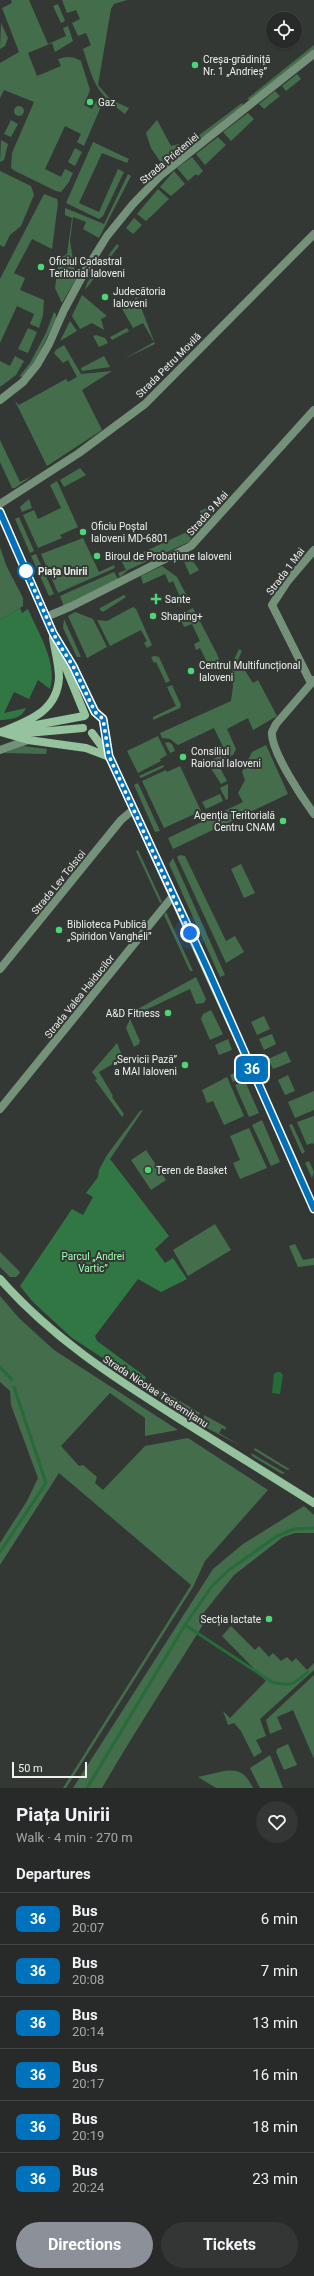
<!DOCTYPE html>
<meta charset="utf-8">
<style>
:root{--surface:#272a28;--page:#333634;--text:#f1f3f6;--muted:#a4a7a8;--line:#434645;--accent:#8c9099}
body{margin:0;font-family:Roboto,sans-serif;background:var(--page);color:var(--text);height:100vh;display:flex;flex-direction:column;font-size:15px;white-space:nowrap}
*{box-sizing:border-box;margin:0}
p{font-size:13px;color:var(--muted)}
.icon{flex:none;width:22px;height:22px;fill:none;stroke:currentColor;stroke-width:2;stroke-linecap:round;stroke-linejoin:round}
.map{position:relative;height:1788px;overflow:hidden}
.details{display:flex;flex-direction:column;background:var(--surface);flex:1}
.details>*{flex:none}
.badge{padding:0 8px;border-radius:6px;font-size:14px;line-height:26px}
.fabs{position:absolute;left:266px;top:12px;display:grid;gap:8px}
.fabs a{display:grid;place-items:center;width:36px;height:36px;border-radius:50%;background:var(--surface);box-shadow:0 1px 3px #0004,0 0 0 1px var(--line);font-size:20px}
.scale{position:absolute;left:12px;bottom:10px;width:75px;box-sizing:border-box;padding-left:4px;border:2px solid #eef1ee;border-top:0;font-size:11px;line-height:14px;white-space:nowrap;color:#eef1ee;-webkit-text-stroke:3px #343835;paint-order:stroke}
.you{position:absolute;width:20px;height:20px;margin:-10px;border:3px solid #fff;border-radius:50%;background:#1a73e8;box-shadow:0 0 0 6px #1a73e833}
.map>.badge{position:absolute;translate:-50% -50%;box-shadow:0 0 0 2px #fff}
h2{padding:0 16px;font-size:15px;line-height:36px}
.round{display:grid;place-items:center;flex:none;width:42px;height:42px;border-radius:21px;background:var(--page)}
.head{display:flex;align-items:center;justify-content:space-between;height:68px;padding:0 16px}
h1{font-size:19px;font-weight:700;line-height:30px}
.button{display:flex;gap:8px;margin-top:auto;padding:8px 16px}
.button a{flex:1;height:46px;border-radius:24px;background:var(--accent);color:#fff;font-size:16px;font-weight:700;line-height:46px;text-align:center}
.button a+a{background:var(--page);color:var(--text)}
ul{padding:0;list-style:none}
li{display:flex;align-items:center;gap:12px;height:52px;padding:0 16px;border-top:1px solid var(--line)}
li div{flex:1}
li b{display:block;font-size:15px}
li em{font-style:normal}
li .badge{min-width:44px;font-weight:700;text-align:center}
.map>svg:first-child{display:block}
</style>
<div class="map">
<svg width="314" height="1788" viewBox="0 0 314 1788">
<rect width="100%" height="100%" fill="#343835"/>
<path fill="#446d4c" d="M11 0H29L48 44 66 36 63 28 68 26 73 41 55 52 52 43 28 53 37 76 61 66 58 59C67 56 73 56 81 61L90 90 84 105 92 109 97 100 102 104 84 146 77 142 81 134 65 126 45 169 61 177 65 169 73 173 69 182 61 192 56 191 15 171 11 168 12 153 34 102 4 90 0 98V63L19 52 2 8 12 3Z
M62 0H127L114 4 111 9 98 85 111 100 129 108 125 114C95 92 94 83 83 49L91 45 86 33 78 36 72 23 80 19 76 10 67 13Z
M58 4 65 21 61 23 53 6Z
M1 23 8 38 5 46 0 49Z
M314 45V50L250 100 247 99Z
M297 74 301 79 286 91 282 86Z
M275 91 280 96 264 109 259 104Z
M242 103 243 105 186 150V145Z
M14 111a5 5 0 1 1 10 0a5 5 0 1 1-10 0Z
M248 113 254 119 231 141 223 132Z
M11 120 18 124 11 137 4 134Z
M157 120 171 146 179 144 180 154 164 167 151 148 146 133Z
M218 137 226 145 205 165 196 154Z
M1 140 8 144 4 160 0 162Z
M93 142 129 159 127 163 102 153 79 203 99 212 118 169 124 172 103 216 99 219 66 203Z
M75 148 82 152 75 166 68 162Z
M192 157 203 171 198 176 196 174 188 181 177 168Z
M0 171 31 186 34 195 21 226 10 235 4 247 0 245Z
M174 171 185 184 171 196 160 187Z
M128 174 131 176 99 238 83 229 86 222 73 217 70 241 76 279 62 303 55 288 59 259 67 254 72 218 65 215V208L104 224Z
M158 189 169 199 146 221 137 214Z
M44 194 57 199 58 203 52 249 32 239 14 273 25 278 20 290 44 300 43 315 39 328 30 324 34 314 17 306 0 343V279Z
M134 218 142 225 133 234 126 228Z
M117 244 119 246 85 290 87 283Z
M82 295 107 316 101 319 104 330 92 323 80 329 72 316Z
M137 297 155 344 124 359 154 342 143 323 133 328 121 307Z
M54 312 56 314V319L37 358 26 375 19 377 30 363 46 333Z
M70 321 77 331 60 341Z
M28 328 37 332 28 353 18 349Z
M127 328 129 331 112 340 110 337Z
M96 335 105 338 108 343 99 347 93 336Z
M64 345 81 374 112 371 82 390 102 430 47 466 15 401 19 405 66 379 68 382 77 377 68 360 63 363 54 353 56 350Z
M15 356 24 361 16 375 0 387V361L10 366Z
M104 356 110 367 82 371 81 368Z
M0 440 20 482 32 476 15 488H12L0 462Z
M80 468 86 475 64 487 60 480Z
M57 481 78 527 60 535 62 538 38 548 23 515 34 510 38 519 61 508 50 485Z
M29 499 32 508 22 512 20 507Z
M209 507 213 516 199 535 197 528 200 526V511Z
M19 517 34 551 30 553 15 519Z
M189 531 191 538 189 542 128 570 120 577 118 573 126 570 122 562Z
M83 538 99 572 114 565 115 568 58 593 41 554Z
M0 547 6 565 23 598V606L0 620Z
M36 554 54 594 49 596 31 556Z
M182 557H190L199 570 190 575Z
M162 566 177 577 189 600 179 606 176 600 180 597 173 581 169 583 165 574 143 584 141 576Z
M114 572 118 579 64 607 60 596Z
M124 595 126 597 103 612 100 610V608Z
M133 607 136 609 152 645 147 648 144 643 147 641 141 630 110 646 97 620 107 621Z
M193 608 217 654 220 662 209 666 200 648 196 650 194 644 200 641 192 624 184 627 181 620 185 618 182 614Z
M75 612 93 619 107 647 87 658 68 616Z
M64 619 81 657H77L63 628Z
M239 649 242 651 238 660 253 683 258 680 277 716 253 730 248 718 227 729 236 749 233 755 217 762 227 781 221 784 207 762 226 753 214 728 178 745 170 739 162 738 160 733 231 701 233 686 232 664Z
M155 656 159 657 170 681 166 683 156 662 154 663 151 657Z
M172 685 181 705 180 708 153 720V717L176 706 167 687Z
M158 736 167 755 160 759 161 761 138 773 127 751Z
M168 742 172 744 175 751 170 753 165 743Z
M266 745 288 794 173 849 168 838 243 802 238 793 245 780 242 772 252 752Z
M23 746 47 749 46 754 4 753Z
M163 765 164 767 141 778 139 776Z
M180 766 201 811 164 828 142 781 166 770 167 772Z
M138 783 160 831 155 832 134 785Z
M228 784V799L226 800 220 788Z
M220 794 223 801 206 809 202 802Z
M138 850 162 902 160 903 136 851Z
M180 855 185 856 226 941 235 936 244 952 226 963 177 857Z
M173 858 225 975 220 977 169 864Z
M241 864 255 893 244 898 231 869Z
M166 912 193 971H190L164 915Z
M196 977 206 999 204 1003 196 1004 190 989 137 1014 134 1011Z
M211 1010 223 1034 210 1040 201 1019 203 1014Z
M264 1016 270 1029 257 1035 251 1022Z
M130 1019 140 1041 139 1044 134 1047 126 1028Z
M272 1034 276 1044 264 1050 259 1039Z
M228 1039 232 1050 219 1055 215 1045Z
M117 1043 123 1058 99 1072 113 1096 112 1097 124 1114 122 1117 95 1080 97 1079 92 1072Z
M286 1051 291 1062 273 1069 268 1059Z
M241 1070 244 1077 233 1082 230 1075Z
M288 1075 295 1091 285 1095 278 1080Z
M227 1077 244 1116 224 1125 213 1101 207 1103 202 1090Z
M245 1081 259 1113 249 1117 235 1085Z
M314 1091V1110L295 1118 288 1102Z
M143 1110 110 1159 107 1155 140 1111Z
M314 1116V1144L312 1143 307 1145 297 1122Z
M262 1120 280 1162 271 1166 252 1125Z
M292 1124 305 1152 302 1154 289 1125Z
M249 1128 267 1168 240 1179 233 1163 240 1160 230 1136Z
M146 1150 166 1180 151 1190 131 1160Z
M309 1161 314 1172 312 1178 305 1163Z
M215 1224 231 1250 188 1276 173 1250Z
M295 1244 303 1260 314 1258V1265L298 1267 289 1246Z
M0 1252 19 1271 20 1273 16 1277H10L0 1267Z
M0 1296 19 1318 54 1350 178 1430 145 1436V1418L110 1393 61 1446 79 1466 83 1465 97 1477 95 1483 103 1490 145 1446 188 1438 268 1490 205 1561 193 1587 66 1788H63L191 1585 59 1473 0 1565V1543L27 1501 38 1478 11 1405 10 1391 0 1382Z
M158 1388 200 1413 199 1415 192 1417 157 1395 156 1392Z
M204 1415 226 1427 225 1430 222 1428 219 1433 243 1447 203 1426Z
M255 1448 286 1467 290 1469 287 1470 254 1450Z
M251 1453 285 1473 282 1474 252 1456Z
M304 1506 314 1515V1533H295L283 1537 234 1575 202 1615 206 1620C171 1676 135 1731 102 1788H73L213 1569 243 1544Z
M231 1626 255 1650 259 1646 269 1657 273 1653 281 1661 287 1657 292 1662 296 1658 307 1670 314 1663V1670L260 1719 266 1736 256 1740 262 1752 254 1757 241 1731 234 1723 228 1725 223 1711 230 1718 266 1681 222 1636Z
M314 1675V1759L293 1710 277 1717 282 1729 270 1734 266 1720Z
M288 1744 297 1765 284 1770 276 1752 277 1749Z
M270 1755 283 1788H260L250 1768Z
M224 1771C240 1769 246 1774 253 1788H216L198 1777Z"/>
<path fill="#317744" d="M20 608 22 613 28 609C38 633 58 662 50 689L38 680 29 699 14 692 4 713 26 708C21 719 12 719 0 720V620Z
M107 1155 169 1236 155 1249 165 1263 173 1258 187 1279 161 1292 138 1279 95 1336 97 1341 146 1377 143 1384 72 1338 33 1302 20 1286 72 1209 83 1215 93 1197 86 1193 98 1177 99 1170Z"/>
<path fill="#256c3a" d="M277 1372H280L283 1375 280 1394 272 1393 274 1374Z"/>
<g fill="none" stroke-linecap="round" stroke-linejoin="round">
<path stroke="#256c3a" stroke-width="3" d="M0 1367 12 1380
M0 1552 46 1483 14 1387
M185 1625 272 1682C291 1687 294 1684 308 1672
M87 1788 185 1625 212 1586 229 1570 277 1536 294 1529 314 1528"/>
<path stroke="#749179" stroke-width="8" d="M0 400 23 382 37 365 49 344 64 310 84 273 107 236 133 204 161 175 314 54
M0 504 79 453 145 404 314 234
M46 617 72 606 191 546 314 410
M314 680 276 724C275 726 273 730 272 732 270 750 303 799 314 814
M311 683 272 605 287 582 314 550
M0 750 28 740
M0 969 121 820 133 810
M0 1109 173 896"/>
<path stroke="#95c39d" stroke-width="8" d="M0 511 53 633 73 666 95 712 103 719 109 756
M59 651 85 715
M20 728 84 716
M1 732C28 721 57 712 59 678 59 665 55 651 53 638
M1 732 28 740 86 748 107 756
M92 733 109 756 293 1160 314 1209
M16 734 83 728
M0 1279C51 1337 113 1377 178 1418 223 1446 269 1475 314 1503"/>
</g>
<g fill="none" stroke-linecap="round" stroke-linejoin="round">
<g stroke="#fff" stroke-width="9">
<path id="line" d="M0 512 53 633 73 666 95 712 103 719 109 756 208 970 314 1209"/>
</g>
<use href="#line" stroke="#0072bc" stroke-width="6"/>
<path stroke="#eef1ee" stroke-width="4" stroke-dasharray="0 7.2" d="M26 571 57 641 73 666 95 712 103 719 109 756 190 933"/>
</g>
<g fill="#4dd676" stroke="#343835" stroke-width="1.5">
<circle cx="195" cy="65" r="4"/>
<circle cx="90" cy="102" r="4"/>
<circle cx="41" cy="267" r="4"/>
<circle cx="105" cy="297" r="4"/>
<circle cx="83" cy="532" r="4"/>
<circle cx="97" cy="556" r="4"/>
<path d="M154 593h4v4h4v4h-4v4h-4v-4h-4v-4h4z"/>
<circle cx="153" cy="616" r="4"/>
<circle cx="191" cy="671" r="4"/>
<circle cx="183" cy="757" r="4"/>
<circle cx="283" cy="821" r="4"/>
<circle cx="59" cy="930" r="4"/>
<circle cx="168" cy="1013" r="4"/>
<circle cx="185" cy="1065" r="4"/>
<circle cx="148" cy="1170" r="4"/>
<circle cx="269" cy="1619" r="4"/>
</g>
<circle fill="#fff" stroke="#0072bc" stroke-width="2" cx="26" cy="571" r="8"/>
<g text-anchor="middle" stroke-width="4" stroke-linejoin="round" paint-order="stroke">
<g font-size="10" fill="#eef1ee" stroke="#343835" text-anchor="start">
<text x="203" y="63">Creșa-grădiniță<tspan x="203" dy="12">Nr. 1 „Andrieș”</tspan></text>
<text x="98" y="106">Gaz</text>
<text x="49" y="265">Oficiul Cadastral<tspan x="49" dy="12">Teritorial Ialoveni</tspan></text>
<text x="113" y="295">Judecătoria<tspan x="113" dy="12">Ialoveni</tspan></text>
<text x="91" y="530">Oficiu Poștal<tspan x="91" dy="12">Ialoveni MD-6801</tspan></text>
<text x="105" y="560">Biroul de Probațiune Ialoveni</text>
<text x="165" y="603">Sante</text>
<text x="161" y="620">Shaping+</text>
<text x="199" y="669">Centrul Multifuncțional<tspan x="199" dy="12">Ialoveni</tspan></text>
<text x="191" y="755">Consiliul<tspan x="191" dy="12">Raional Ialoveni</tspan></text>
<text x="275" y="819" text-anchor="end">Agenția Teritorială<tspan x="275" dy="12">Centru CNAM</tspan></text>
<text x="67" y="928">Biblioteca Publică<tspan x="67" dy="12">„Spiridon Vangheli”</tspan></text>
<text x="160" y="1017" text-anchor="end">A&amp;D Fitness</text>
<text x="177" y="1063" text-anchor="end">„Servicii Pază”<tspan x="177" dy="12">a MAI Ialoveni</tspan></text>
<text x="156" y="1174">Teren de Basket</text>
<text x="261" y="1623" text-anchor="end">Secția lactate</text>
</g>
<g font-size="10" fill="#eef1ee" stroke="#343835">
<text transform="translate(169 158) rotate(-40)" y="4">Strada Prieteniei</text>
<text transform="translate(168 365) rotate(-45)" y="4">Strada Petru Movilă</text>
<text transform="translate(207 513) rotate(-48)" y="4">Strada 9 Mai</text>
<text transform="translate(285 571) rotate(-53)" y="4">Strada 1 Mai</text>
<text transform="translate(58 882) rotate(-51)" y="4">Strada Lev Tolstoi</text>
<text transform="translate(79 996) rotate(-51)" y="4">Strada Valea Haiducilor</text>
<text transform="translate(156 1391) rotate(33)" y="4">Strada Nicolae Testemițanu</text>
</g>
<g font-size="10" font-weight="bold" fill="#eef1ee" stroke="#343835" text-anchor="start">
<text x="38" y="575">Piața Unirii</text>
</g>
<g font-size="10" fill="#9ffeb3" stroke="#343835">
<text x="93" y="1260">Parcul „Andrei<tspan x="93" dy="12">Vartic”</tspan></text>
</g>
</g>
</svg>
<div class="fabs">
<a><svg class="icon" aria-label="locate" viewBox="0 0 24 24"><circle cx="12" cy="12" r="6"/><path d="M12 2v4M12 18v4M2 12h4M18 12h4"/></svg></a>
</div>
<div class="scale">50 m</div>
<div class="you" style="left:190px;top:933px"></div>
<b class="badge" style="left:252px;top:1069px;background:#0072bc;color:#fff">36</b>
</div>
<section class="details">
<div class="head"><div><h1>Piața Unirii</h1><p>Walk · 4 min · 270 m</p></div><a class="round"><svg class="icon" aria-label="heart" viewBox="0 0 24 24"><path d="M12 20l-8-8c-3-5 5-10 8-4 3-6 11-1 8 4z"/></svg></a></div>
<h2>Departures</h2>
<ul>
<li><span class="badge" style="background:#0072bc;color:#fff">36</span><div><b>Bus</b><p>20:07</p></div><em>6 min</em></li>
<li><span class="badge" style="background:#0072bc;color:#fff">36</span><div><b>Bus</b><p>20:08</p></div><em>7 min</em></li>
<li><span class="badge" style="background:#0072bc;color:#fff">36</span><div><b>Bus</b><p>20:14</p></div><em>13 min</em></li>
<li><span class="badge" style="background:#0072bc;color:#fff">36</span><div><b>Bus</b><p>20:17</p></div><em>16 min</em></li>
<li><span class="badge" style="background:#0072bc;color:#fff">36</span><div><b>Bus</b><p>20:19</p></div><em>18 min</em></li>
<li><span class="badge" style="background:#0072bc;color:#fff">36</span><div><b>Bus</b><p>20:24</p></div><em>23 min</em></li>
</ul>
<div class="button"><a>Directions</a><a>Tickets</a></div>
</section>
